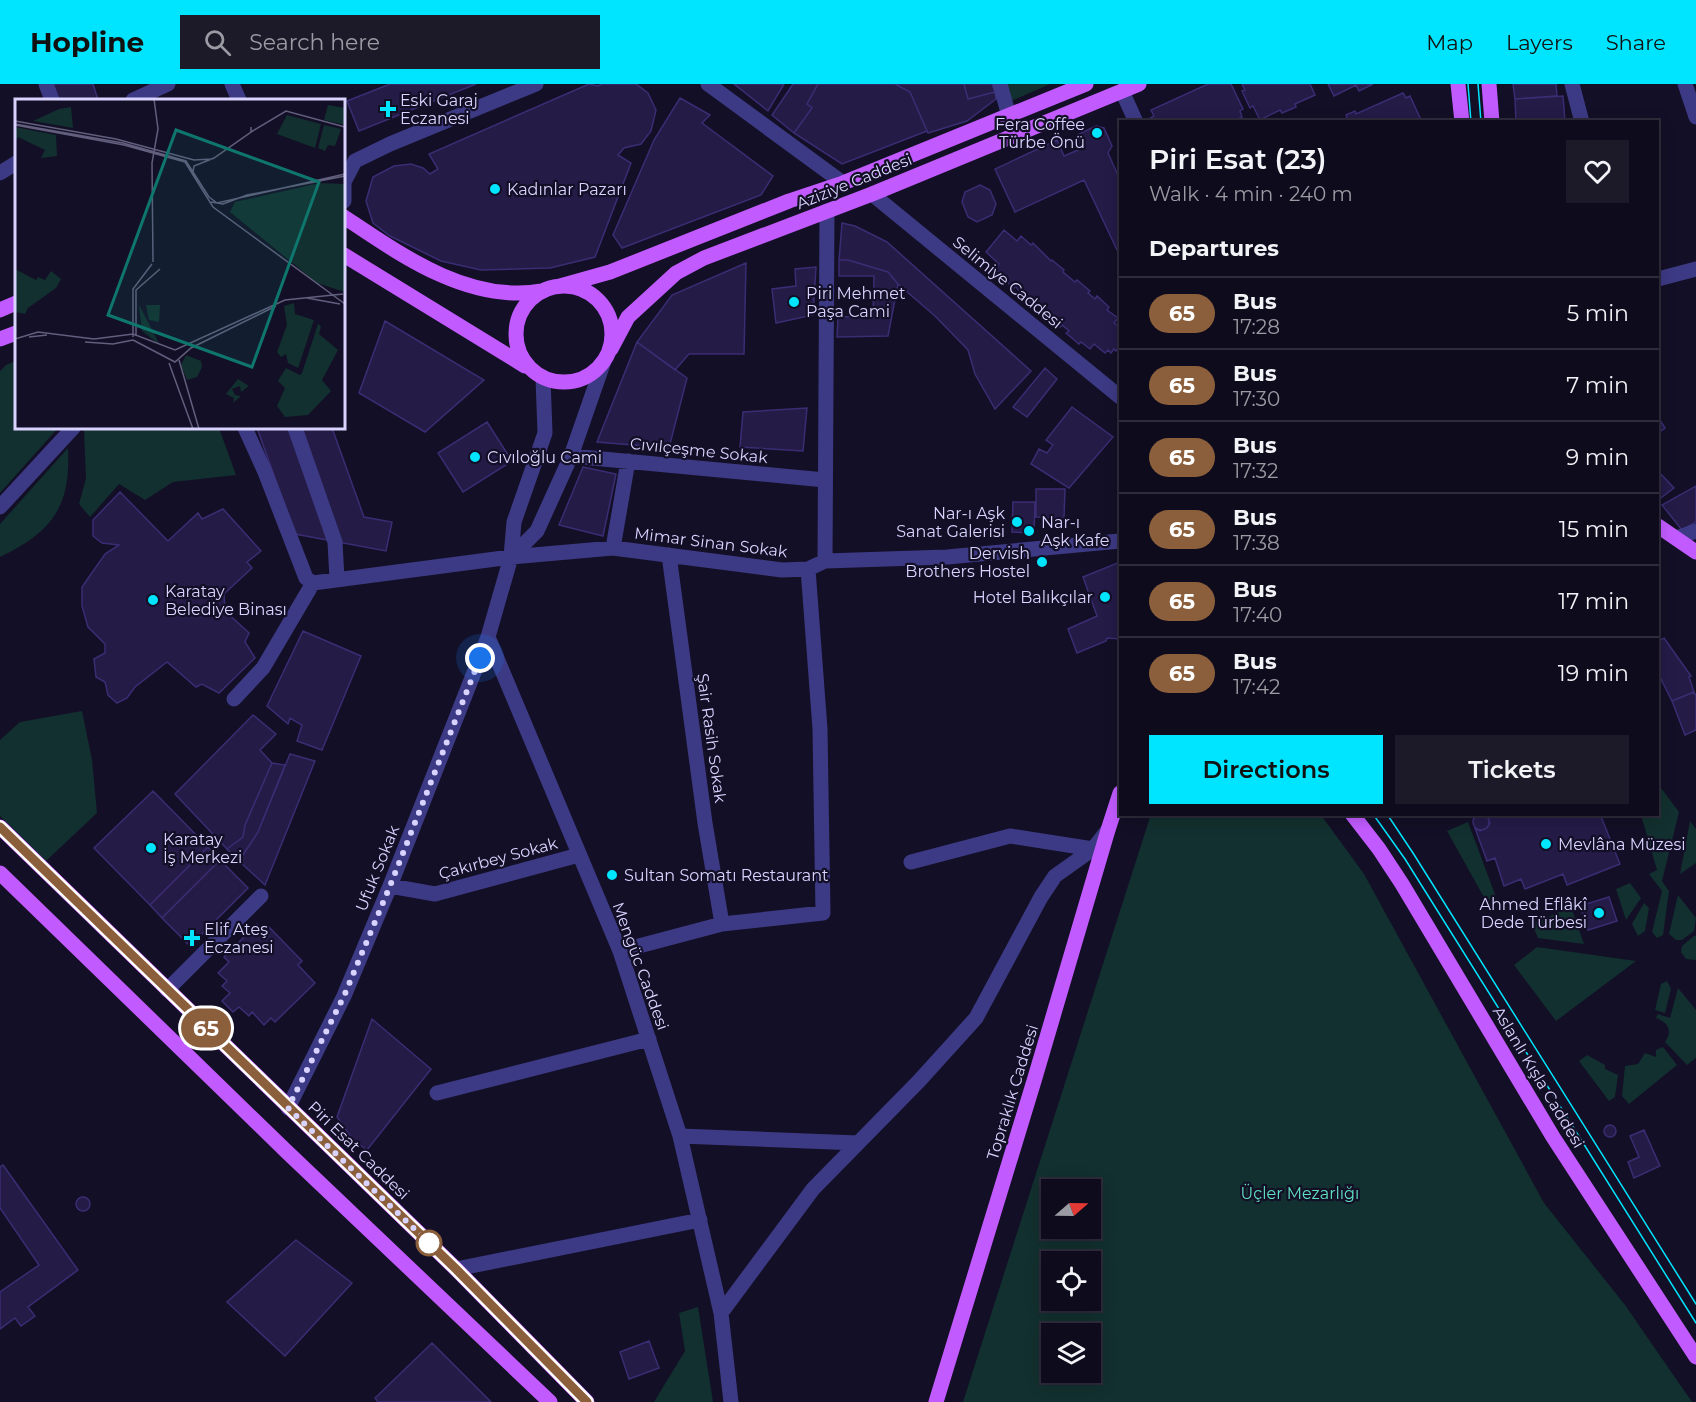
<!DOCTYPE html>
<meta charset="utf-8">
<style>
:root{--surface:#0e0b1c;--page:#1c1929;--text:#f1f3f6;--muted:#9b9ba3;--line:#2e2b3b;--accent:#00e5ff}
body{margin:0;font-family:Montserrat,sans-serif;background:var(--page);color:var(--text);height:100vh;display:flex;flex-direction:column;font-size:22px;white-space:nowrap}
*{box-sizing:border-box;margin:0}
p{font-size:20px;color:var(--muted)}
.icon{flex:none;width:33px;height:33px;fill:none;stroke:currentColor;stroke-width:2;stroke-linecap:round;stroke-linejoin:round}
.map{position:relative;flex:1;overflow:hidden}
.details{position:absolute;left:1119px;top:36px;width:540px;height:696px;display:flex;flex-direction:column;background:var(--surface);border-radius:0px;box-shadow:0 3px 15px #0003,0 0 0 2px var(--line)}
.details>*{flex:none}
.badge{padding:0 12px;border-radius:20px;font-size:21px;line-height:39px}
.needle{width:39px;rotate:70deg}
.tools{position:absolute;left:1041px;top:1095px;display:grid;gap:12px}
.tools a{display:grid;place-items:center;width:60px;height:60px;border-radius:0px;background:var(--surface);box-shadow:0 3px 15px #0003,0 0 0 2px var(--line);font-size:30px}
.you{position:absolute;width:30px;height:30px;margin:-15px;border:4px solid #fff;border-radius:50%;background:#1a73e8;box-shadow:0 0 0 9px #1a73e833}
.map>.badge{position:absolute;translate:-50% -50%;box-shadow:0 0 0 3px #fff}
h2{padding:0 30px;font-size:22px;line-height:54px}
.round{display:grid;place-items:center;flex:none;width:63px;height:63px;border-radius:0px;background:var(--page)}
.head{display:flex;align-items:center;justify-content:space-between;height:102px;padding:0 30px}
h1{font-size:28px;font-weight:600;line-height:45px}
.button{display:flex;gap:12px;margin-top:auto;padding:12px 30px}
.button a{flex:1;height:69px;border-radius:0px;background:var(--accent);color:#111;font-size:24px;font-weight:600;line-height:69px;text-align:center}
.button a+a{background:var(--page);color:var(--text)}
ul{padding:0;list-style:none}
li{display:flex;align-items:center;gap:18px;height:72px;padding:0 30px;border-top:2px solid var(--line)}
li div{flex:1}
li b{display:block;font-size:22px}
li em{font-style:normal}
li .badge{min-width:66px;font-weight:700;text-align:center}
header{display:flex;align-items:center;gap:36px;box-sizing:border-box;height:84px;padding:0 30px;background:var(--accent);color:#111}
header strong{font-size:28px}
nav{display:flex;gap:33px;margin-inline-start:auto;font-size:21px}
.search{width:420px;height:54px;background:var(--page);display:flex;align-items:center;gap:15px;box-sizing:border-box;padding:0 21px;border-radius:0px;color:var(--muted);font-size:22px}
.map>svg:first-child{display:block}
</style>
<header>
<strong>Hopline</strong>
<div class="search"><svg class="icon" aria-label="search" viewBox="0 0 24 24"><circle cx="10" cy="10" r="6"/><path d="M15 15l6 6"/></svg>Search here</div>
<nav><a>Map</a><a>Layers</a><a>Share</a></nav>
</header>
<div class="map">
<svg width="1696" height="1318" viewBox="0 0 1696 1318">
<rect width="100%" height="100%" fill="#130f26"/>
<path fill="#12302f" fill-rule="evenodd" d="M1004 0H1050L1009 18Z
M16 277V344H58L0 409V287L6 281Z
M86 344H219L236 391 173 398 145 416 119 400 90 433 79 420 86 394 84 346Z
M68 364C71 423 52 448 0 473V440Z
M82 627 92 676 97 729 46 777 0 732V656L20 638Z
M1658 700 1679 728 1662 797 1669 807 1663 851 1657 854 1652 848 1662 807 1649 790 1657 786 1641 731 1658 730Z
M1151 730 1321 731 1364 790 1544 1119 1625 1221 1692 1318H963ZM1052 1106H1090V1144H1052ZM1052 1178H1090V1216H1052ZM1052 1250H1090V1288H1052Z
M1690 737 1696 745V779L1680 790Z
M1468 738 1496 813 1486 817 1447 747Z
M1630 799 1641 814 1626 836 1616 805Z
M1678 811 1696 834 1694 847 1682 856H1676L1669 850Z
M1644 819 1649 824 1645 847 1638 852 1632 840Z
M1571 823 1584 860 1538 854 1532 840Z
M1694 852H1696V876L1686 875 1681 868 1682 862Z
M1537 863 1636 877 1556 937 1514 881Z
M1667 897 1671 905 1665 929 1655 926 1661 900Z
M1678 904 1696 926V974L1687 981 1665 958C1673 947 1668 938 1656 934L1658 930 1670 934Z
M1663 963 1677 981 1629 1020 1622 1012 1625 982 1638 980 1645 969 1656 973V966Z
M1587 971 1605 981V985L1618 991 1615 1013 1609 1017 1579 977Z
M698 1223 713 1318H654L685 1267 679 1229Z"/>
<path fill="#241b47" stroke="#3b2d73" stroke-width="1.5" d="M53 0H93L98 16H59Z
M390 0H476L359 47 347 17Z
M589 0 598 2 602 0H636L648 9 656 26 651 47 641 60 624 64 618 71 631 79 595 173 550 184 481 186 441 177 390 152 373 139 366 117 373 93 394 82 411 80 423 84 430 90 438 85 429 70Z
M734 0H784L768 27Z
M793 0H818L807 20 812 24 794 49 772 31Z
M818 0H895L910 8 927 47 842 80 794 49 812 24 807 20Z
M895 0H964L968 15 995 8 996 15 967 37 928 49 910 8Z
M964 0H992L995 8 968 15Z
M1208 0H1231L1243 25 1240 27 1242 33 1238 35 1239 38H1148L1147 36 1154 32 1151 26Z
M1242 0H1310L1315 11 1295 20 1296 23 1282 29 1280 26 1260 36 1253 22 1250 24 1242 7 1245 6Z
M1328 0H1373L1359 7 1356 1 1334 12Z
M1513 0H1556L1557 12 1515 15Z
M1403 9 1406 14 1410 12 1422 38H1341L1347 35 1346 31 1355 27 1356 30Z
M1563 12 1565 38H1516L1515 15Z
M680 14 710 31 702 39 773 92 761 111 622 164 613 151 654 56Z
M1096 42 1104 44 1112 62 1108 69 1117 89 1120 87V164L1117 166 1084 96 1015 128 995 85 1057 56 1064 72 1078 66 1075 59 1079 50Z
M980 101 990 106 996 120 992 131 977 138 968 133 962 118 965 108Z
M842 139 855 142 887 158 1031 287 995 325 975 290 968 266 935 232 898 200 888 188 848 176H839Z
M1004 146 1017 157 1021 152 1031 161 1033 159 1051 177 1052 176 1064 186 1063 188 1075 198 1077 196 1090 207 1088 209 1095 215 1097 212 1109 223 1107 226 1118 234 1114 239 1120 244V261L1116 267 1114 265 1111 269 1108 266 1105 269 1094 260 1090 265 1081 258 1079 260 1066 249 1069 247 1062 241 1060 243 1048 233 1050 231 1035 219 1033 221 1015 202 1014 204 1003 195 1004 193 995 185 999 180 986 168Z
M839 176H848L888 188 898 200 888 252 837 253 838 233 873 232 874 192H839Z
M746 179 744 270H689L675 286 637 258 672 211Z
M816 183 813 231 776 239 772 205 796 202 795 185Z
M385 237 484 296 425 348 359 309Z
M637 258 687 294 669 364 597 358Z
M1045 284 1057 295 1027 333 1013 323Z
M1072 323 1113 353 1069 404 1031 380 1039 365 1047 369 1053 361 1046 356Z
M807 324 803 367 740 363 743 328Z
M1658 333 1665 344 1658 349Z
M487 338 512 377 463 408 438 369Z
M257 344H332L364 433 392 438 386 467 295 450Z
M583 383 616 390 603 452 559 441Z
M1658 387 1674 404 1658 416Z
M1696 402V438L1682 446 1662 421Z
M1036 405H1065L1064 434 1036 433Z
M120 408 168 457 198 429 202 435 223 425 261 467 247 478 252 484 224 510 225 527 249 549 245 558 255 574 219 609 202 600 196 603 167 578 135 603 127 614 117 619 108 611 105 598 96 593 94 575 105 569V560L88 543 82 522V503L105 470 119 461 102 459 93 452V436Z
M1013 418H1035L1034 449 1012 448Z
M1120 478V555L1107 554 1106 557 1077 569 1068 545 1097 532 1083 493Z
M303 547 361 572 322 666 297 657 302 641 290 634 288 640 267 622Z
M1664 554 1691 592 1689 593 1694 608 1672 617 1658 589V558Z
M1694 608 1696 612V646L1685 651 1672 617Z
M253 631 276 650 260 666 272 679 245 741 243 753 227 765 175 710Z
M290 670 315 677 265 801 239 777 258 748Z
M272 679 285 681 258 748 239 777 227 765 243 753 245 741Z
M153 707 208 763 150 821 94 764Z
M1473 738a8 8 0 1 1 16 0a8 8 0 1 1-16 0Z
M1487 730H1600L1620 780 1567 801 1563 790 1525 805 1521 795 1504 802 1495 774 1487 777 1475 744 1480 747 1487 744 1490 739Z
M208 763 220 776 162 834 150 821Z
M220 776 248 804 190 862 162 834Z
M1609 813 1617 837 1588 846 1580 822Z
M257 840 263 846 268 842 302 877 298 881 315 899 275 938 271 934 264 941 252 928 249 932 239 923 233 928 222 917 230 909 222 902 227 897 218 889 229 878 224 873Z
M372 935 431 985 367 1066 353 1056 337 1033Z
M1604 1047a6 6 0 1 1 12 0a6 6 0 1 1-12 0Z
M1644 1046 1660 1082 1634 1094 1628 1078 1639 1073 1630 1052Z
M3 1081 78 1186 28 1223 35 1232 21 1242 15 1234 0 1245V1208L39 1181 0 1124V1083Z
M76 1120a7 7 0 1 1 14 0a7 7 0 1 1-14 0Z
M296 1156 352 1199 285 1272 227 1218Z
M649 1257 659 1284 629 1295 620 1268Z
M432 1259 491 1318H378L375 1314Z"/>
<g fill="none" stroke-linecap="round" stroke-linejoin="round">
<path stroke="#3d3a85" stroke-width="15" d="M46 0 52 16
M232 0 239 16
M708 0 843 99
M1000 0 1009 32
M1572 0 1582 38
M1685 0 1696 33
M1122 7 1136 38
M133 16 168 0
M0 89 16 79
M872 110 1120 313
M344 117V98L355 77 390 60 536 0
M1658 195 1696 185
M543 294 545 349 514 438 511 473 488 553 620 867 680 1052 721 1229 731 1318
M245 344 265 388 306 494 313 499 511 473 613 464 782 486 808 485 825 477 947 473 1120 457
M295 344 335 458 337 495
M571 372 825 396
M0 423 73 344
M1676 454 1696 447
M613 464 628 377
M669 471 705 739 722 840
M511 473 537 447 571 372 603 280
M825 477 827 127
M234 615 263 584 313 499
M911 778 1010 752 1093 765
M390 802 435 810 579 771
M620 867 722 840 823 829 820 645 808 485
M167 906 261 812
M437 1009 649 955
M288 1024 344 912 390 802 488 553
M680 1052 858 1059
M456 1185 700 1136
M721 1229 813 1105 919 997 976 934 1041 813 1055 792 1093 765 1108 746"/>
<path stroke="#c25bff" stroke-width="15" d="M1458 0 1462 38
M1489 0 1492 38
M344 133C401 171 469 220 542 207
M344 171 525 282
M516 250a48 48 0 1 1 96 0a48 48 0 1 1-96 0Z
M560 202 610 188 789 117 843 99 1086 0
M0 226 16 219
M0 255 16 249
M611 265 628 233 676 189 704 174 872 110 1139 0
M1658 442 1696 468
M1352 730 1379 765 1402 800 1553 1053 1696 1273
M0 743 456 1185 587 1318
M0 789 286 1067 550 1318
M936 1318 1034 997 1108 746 1120 709"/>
<path stroke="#00e5ff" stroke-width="1.5" d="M1468 0 1471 38
M1478 0 1481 38
M1373 730 1405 775 1696 1239
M1387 730 1413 769 1696 1220"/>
</g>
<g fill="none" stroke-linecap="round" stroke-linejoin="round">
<g stroke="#fff" stroke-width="14">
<path id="line" d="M0 743 456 1185 587 1318"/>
</g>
<use href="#line" stroke="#8b5e3c" stroke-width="9"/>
<path stroke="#d9d4ff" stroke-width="6" stroke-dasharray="0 10.8" d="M429 1159 288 1024 344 912 390 802 480 574"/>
</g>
<g fill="#00e5ff" stroke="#130f26" stroke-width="2">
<path d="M385 16h6v6h6v6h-6v6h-6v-6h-6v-6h6z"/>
<circle cx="1097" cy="49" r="6"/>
<circle cx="495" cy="105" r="6"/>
<circle cx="794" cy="218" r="6"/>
<circle cx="475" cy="373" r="6"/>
<circle cx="1017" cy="438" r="6"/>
<circle cx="1029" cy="447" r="6"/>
<circle cx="1042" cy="478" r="6"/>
<circle cx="1105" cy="513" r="6"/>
<circle cx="153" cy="516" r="6"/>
<circle cx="1546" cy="760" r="6"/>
<circle cx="151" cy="764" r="6"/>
<circle cx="612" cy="791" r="6"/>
<circle cx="1599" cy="829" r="6"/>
<path d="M189 845h6v6h6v6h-6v6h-6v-6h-6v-6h6z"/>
</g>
<circle fill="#fff" stroke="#8b5e3c" stroke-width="3" cx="429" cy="1159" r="12"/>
<g text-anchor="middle" stroke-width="4.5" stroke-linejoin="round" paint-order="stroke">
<g font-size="16" fill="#d9d4ff" stroke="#130f26" text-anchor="start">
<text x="400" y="22">Eski Garaj<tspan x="400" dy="18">Eczanesi</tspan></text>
<text x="1085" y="46" text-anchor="end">Fera Coffee<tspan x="1085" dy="18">Türbe Önü</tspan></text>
<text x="507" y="111">Kadınlar Pazarı</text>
<text x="806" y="215">Piri Mehmet<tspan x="806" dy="18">Paşa Cami</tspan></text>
<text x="487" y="379">Cıvıloğlu Cami</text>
<text x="1005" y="435" text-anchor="end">Nar-ı Aşk<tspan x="1005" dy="18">Sanat Galerisi</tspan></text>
<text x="1041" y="444">Nar-ı<tspan x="1041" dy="18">Aşk Kafe</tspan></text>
<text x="1030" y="475" text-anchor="end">Dervish<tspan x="1030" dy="18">Brothers Hostel</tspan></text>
<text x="165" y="513">Karatay<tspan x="165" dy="18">Belediye Binası</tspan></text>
<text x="1093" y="519" text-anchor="end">Hotel Balıkçılar</text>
<text x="163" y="761">Karatay<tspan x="163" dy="18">İş Merkezi</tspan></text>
<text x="1558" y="766">Mevlâna Müzesi</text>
<text x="624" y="797">Sultan Somatı Restaurant</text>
<text x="1587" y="826" text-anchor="end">Ahmed Eflâkî<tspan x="1587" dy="18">Dede Türbesi</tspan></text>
<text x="204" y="851">Elif Ateş<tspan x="204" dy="18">Eczanesi</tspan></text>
</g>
<g font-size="16" fill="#d9d4ff" stroke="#130f26">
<text transform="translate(854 97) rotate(-22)" y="6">Aziziye Caddesi</text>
<text transform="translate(1008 198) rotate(39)" y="6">Selimiye Caddesi</text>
<text transform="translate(699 366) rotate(6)" y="6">Cıvılçeşme Sokak</text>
<text transform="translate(711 458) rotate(7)" y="6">Mimar Sinan Sokak</text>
<text transform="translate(712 654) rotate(82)" y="6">Şair Rasih Sokak</text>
<text transform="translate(498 774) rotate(-15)" y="6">Çakırbey Sokak</text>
<text transform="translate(377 784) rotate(-68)" y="6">Ufuk Sokak</text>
<text transform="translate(641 882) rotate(70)" y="6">Mengüc Caddesi</text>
<text transform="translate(1539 993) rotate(59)" y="6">Aslanlı Kışla Caddesi</text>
<text transform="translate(1012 1008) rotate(-73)" y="6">Topraklık Caddesi</text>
<text transform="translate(359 1066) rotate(44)" y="6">Piri Esat Caddesi</text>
</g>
<g font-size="16" fill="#5fe0c0" stroke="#130f26">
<text x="1300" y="1115">Üçler Mezarlığı</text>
</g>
</g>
<g transform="translate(15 15)">
<rect width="330" height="330" fill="#130f26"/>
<path d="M313 6 330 9V26L309 21ZM56 8 58 29 18 22 44 10ZM272 16 306 25 300 49 262 35ZM309 26 326 30 320 47 313 46 310 52 303 49ZM0 28 41 36 42 57 26 59 30 51 3 38 0 43ZM305 84 330 85V193L302 184 215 113 220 103ZM0 170 21 181 23 178 30 181 36 172 46 180 41 189 13 209 10 215 0 213ZM279 204 280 215 299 221 283 269 273 264 271 255 266 258 262 253 272 226 269 207ZM124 206 145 246 127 232ZM131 206H145L144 223 134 221ZM303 225 306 227 304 235 323 251 307 281 316 292 293 316 270 318 262 307 270 289 263 282 271 269 285 276 287 274ZM171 256 186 262 187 268 182 278 172 281 166 266ZM223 280 234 287 226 293 225 287 217 290 220 296 226 297 218 304 219 299 211 295Z" fill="#12302f"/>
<path fill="none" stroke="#625e7d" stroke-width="1.5" d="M0 22 101 40 179 61 197 60M0 25 108 44 171 62 194 98 202 104 330 75M0 26 109 46 170 63 198 108 330 205M236 33 271 12 330 28M178 73 179 67 199 59 236 33V28M196 103 208 105 232 96 330 77M138 163 137 64 143 30 139 0M292 199 325 205M121 237V191L145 170M14 238 32 236M118 238V190L137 165M0 240 23 233 79 240 118 235 160 251 270 201 328 195M118 241 160 263 176 249 261 207M70 243 98 245 118 241M164 261 184 330M154 264 178 330"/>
<path fill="#0f766e" fill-opacity="0.15" stroke="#0f766e" stroke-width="3" d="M161 31 304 83 237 268 93 216Z"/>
<rect width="330" height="330" fill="none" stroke="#d9d4ff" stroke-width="3"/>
</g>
</svg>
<div class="tools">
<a><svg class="needle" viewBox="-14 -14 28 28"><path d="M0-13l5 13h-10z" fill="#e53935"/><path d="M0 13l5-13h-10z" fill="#9b9ba3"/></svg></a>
<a><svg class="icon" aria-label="locate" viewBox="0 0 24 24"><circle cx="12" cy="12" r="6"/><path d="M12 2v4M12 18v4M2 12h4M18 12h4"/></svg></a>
<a><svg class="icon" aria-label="layers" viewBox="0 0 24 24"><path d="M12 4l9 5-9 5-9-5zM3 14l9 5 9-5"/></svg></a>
</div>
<div class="you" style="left:480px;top:574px"></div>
<b class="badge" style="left:206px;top:944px;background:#8b5e3c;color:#fff">65</b>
<section class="details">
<div class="head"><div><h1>Piri Esat (23)</h1><p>Walk · 4 min · 240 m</p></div><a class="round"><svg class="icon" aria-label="heart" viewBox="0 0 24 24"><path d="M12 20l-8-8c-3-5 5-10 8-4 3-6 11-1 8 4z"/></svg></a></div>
<h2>Departures</h2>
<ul>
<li><span class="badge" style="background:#8b5e3c;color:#fff">65</span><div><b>Bus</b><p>17:28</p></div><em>5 min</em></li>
<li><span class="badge" style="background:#8b5e3c;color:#fff">65</span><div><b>Bus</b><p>17:30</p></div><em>7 min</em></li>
<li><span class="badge" style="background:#8b5e3c;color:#fff">65</span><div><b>Bus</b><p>17:32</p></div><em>9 min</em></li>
<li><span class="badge" style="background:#8b5e3c;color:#fff">65</span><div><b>Bus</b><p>17:38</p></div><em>15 min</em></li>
<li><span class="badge" style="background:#8b5e3c;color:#fff">65</span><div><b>Bus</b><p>17:40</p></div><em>17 min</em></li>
<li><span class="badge" style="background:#8b5e3c;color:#fff">65</span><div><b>Bus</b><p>17:42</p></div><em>19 min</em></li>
</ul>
<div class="button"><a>Directions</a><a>Tickets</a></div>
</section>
</div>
